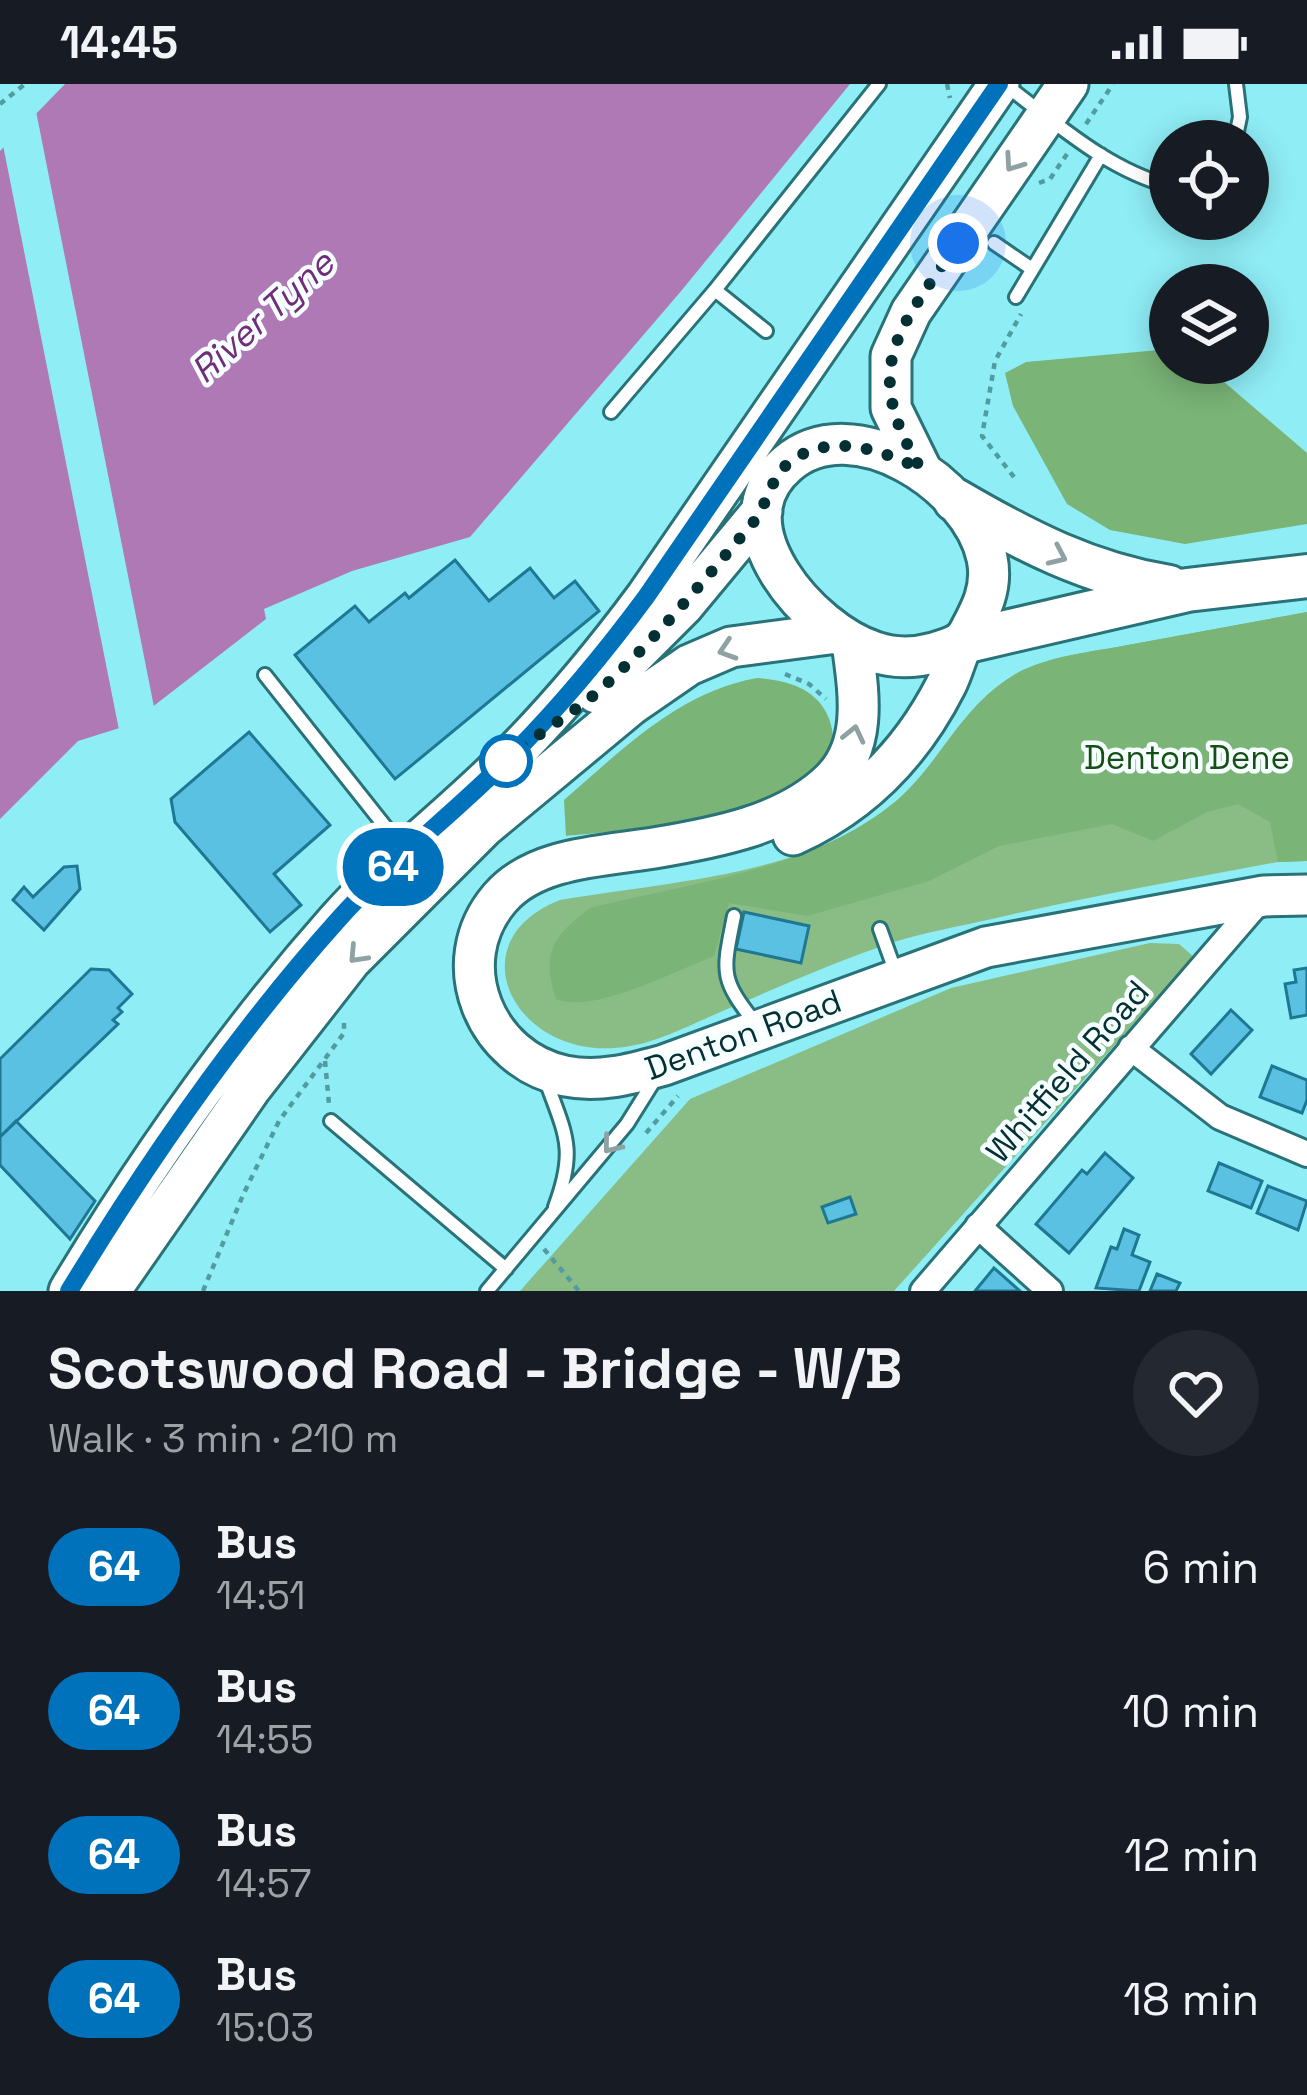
<!DOCTYPE html>
<meta charset="utf-8">
<style>
:root{--surface:#171b24;--page:#242831;--text:#f1f3f6;--muted:#9ea1a6}
body{margin:0;font-family:"Space Grotesk",sans-serif;background:var(--page);color:var(--text);height:100vh;display:flex;flex-direction:column;font-size:45px;white-space:nowrap}
*{box-sizing:border-box;margin:0}
p{font-size:39px;color:var(--muted)}
.icon{flex:none;width:66px;height:66px;fill:none;stroke:currentColor;stroke-width:2;stroke-linecap:round;stroke-linejoin:round}
.map{position:relative;height:1207px;overflow:hidden}
.side{display:flex;flex-direction:column;background:var(--surface);flex:1}
.side>*{flex:none}
.badge{padding:0 24px;border-radius:39px;font-size:42px;line-height:78px}
.tools{position:absolute;left:1149px;top:36px;display:grid;gap:24px}
.tools a{display:grid;place-items:center;width:120px;height:120px;border-radius:50%;background:var(--surface);box-shadow:0 6px 30px #0003;font-size:60px}
.you{position:absolute;width:60px;height:60px;margin:-30px;border:9px solid #fff;border-radius:50%;background:#1a73e8;box-shadow:0 0 0 18px #1a73e833}
.map>.badge{position:absolute;translate:-50% -50%;box-shadow:0 0 0 6px #fff}
.round{display:grid;place-items:center;flex:none;width:126px;height:126px;border-radius:63px;background:var(--page)}
.head{display:flex;align-items:center;justify-content:space-between;height:204px;padding:0 48px}
h1{font-size:57px;font-weight:700;line-height:90px}
ul{padding:0;list-style:none}
li{display:flex;align-items:center;gap:36px;height:144px;padding:0 48px}
li div{flex:1}
li b{display:block;font-size:45px}
li em{font-style:normal}
li .badge{min-width:132px;font-weight:700;text-align:center}
.status{display:flex;justify-content:space-between;align-items:center;height:84px;padding:0 60px;background:var(--surface);direction:ltr}
.status svg{height:33px;fill:currentColor}
.map>svg:first-child{display:block}
</style>
<div class="status"><b>14:45</b><svg viewBox="0 0 49 12"><path d="M0 12V9h3v3zM5 12V6h3v6zM10 12V3h3v9zM15 12V0h3v12zM26 1h20v11H26zM47 4h2v5h-2z"/></svg></div>
<div class="map">
<svg width="1307" height="1207" viewBox="0 0 1307 1207">
<rect width="100%" height="100%" fill="#8fedf6"/>
<path fill="#89bd85" d="M1307 528V777L1278 778C1182 796 1087 813 992 835 960 842 926 848 894 858 837 877 781 902 725 926 689 941 653 962 614 964 513 971 456 857 560 816 670 797 820 791 903 711 944 671 963 622 1014 591 1046 572 1092 568 1128 561 1188 550 1247 539 1307 528Z
M1150 859 1179 860 1194 873 894 1207H520L690 1015 951 904Z"/>
<path fill="#7ab476" d="M1170 265V279H1202L1307 369V440L1185 460 1110 446 1067 420 1013 322 1005 289 1026 278Z
M1307 528V777L1278 778 1270 738 1238 720 1207 728 1153 757 1112 740 999 762 929 797 807 832 729 819 714 872C677 886 592 931 556 915 541 868 553 852 590 824 694 798 813 786 896 717 942 678 959 624 1014 591 1046 572 1092 568 1128 561 1188 550 1247 539 1307 528Z
M757 594C785 596 814 603 827 630 874 730 620 747 566 752L564 716C623 665 679 608 757 594Z"/>
<path fill="#af79b5" d="M65 0H850L682 206 470 453 352 487 264 525 266 535 129 641 78 657 0 735V67Z"/>
<path fill="#8fedf6" d="M35 22 155 628 133 646 120 651 2 56Z"/>
<path fill="#5ac1e3" stroke="#1e7893" stroke-width="3" d="M455 476 489 517 530 484 554 514 575 497 599 527 395 695 295 571 355 522 369 538 405 509 409 514Z
M249 648 330 741 274 790 301 821 270 848 175 738 171 715Z
M77 782 80 805 44 846 13 816 24 803 33 813 64 783Z
M744 828 809 842 801 879 736 865Z
M1307 884V931L1291 934 1285 900 1296 898 1294 886Z
M91 885 109 886 132 910 118 924 122 928 113 936 118 940 0 1053V975Z
M1231 926 1252 946 1211 990 1191 970Z
M1272 982 1307 996V1016L1302 1029 1260 1013Z
M16 1037 95 1117 70 1155 0 1081V1053Z
M1105 1069 1133 1094 1069 1169 1036 1140 1082 1086 1087 1090Z
M1219 1079 1262 1097 1251 1124 1208 1107Z
M1268 1102 1307 1117 1298 1146 1257 1129Z
M850 1113 856 1130 828 1139 822 1123Z
M1124 1145 1139 1151 1132 1171 1150 1178 1139 1207 1096 1204 1111 1163 1117 1165Z
M994 1184 1020 1207H975Z
M1157 1190 1180 1199 1176 1207H1150Z"/>
<g fill="none" stroke-linecap="round" stroke-linejoin="round">
<g stroke="#287278" stroke-width="18">
<path id="service" d="M1004 0C1055 38 1107 86 1170 102
M1235 57 1240 33 1236 0
M994 159 1032 185
M715 206 766 247
M1016 213 1101 71
M611 328 715 206 879 0
M265 591 403 765
M734 832C723 888 719 894 756 940
M880 845 897 892
M545 994C565 1050 577 1064 555 1123
M331 1037 506 1185
M487 1207 627 1040 657 992"/>
</g>
<g stroke="#287278" stroke-width="30">
<path id="minor" d="M1131 964 1220 1033 1307 1070
M978 1142 1050 1207
M923 1207 1262 814"/>
</g>
<g stroke="#287278" stroke-width="45">
<path id="primary" d="M921 385 891 324V272L911 228 1068 0
M852 558C858 605 869 660 831 697 786 741 714 754 654 764 604 772 535 773 500 814 444 879 486 976 565 992 599 999 631 990 664 981L986 863 1264 812 1307 811
M596 609 683 522 762 427
M793 751C862 720 912 668 946 601 953 588 956 572 963 559 978 531 994 507 987 474 972 401 853 323 787 380 715 441 811 548 875 568 904 578 936 571 963 558
M69 1207C148 1076 236 951 337 837 391 776 459 726 516 667 563 619 606 567 646 513L999 0
M110 1207 251 1004 351 876 484 743 631 621 689 581 731 563 837 549"/>
</g>
<g stroke="#287278" stroke-width="48">
<path id="trunk" d="M955 416C1025 457 1089 490 1169 503
M963 558 1187 506 1307 492"/>
</g>
<path stroke="#529ba1" stroke-width="4.5" stroke-dasharray="6 6" stroke-linecap="butt" d="M947 0 950 14
M0 20 25 0
M1086 40 1113 0
M1039 99 1050 95 1067 70
M1014 393 982 352 995 277 1021 230
M785 590 809 600 826 615
M325 977 329 1020
M646 1049 678 1012
M544 1165 579 1207
M203 1207 243 1111 279 1037 344 949V939"/>
<use href="#service" stroke="#fff" stroke-width="12"/>
<use href="#minor" stroke="#fff" stroke-width="24"/>
<use href="#primary" stroke="#fff" stroke-width="39"/>
<use href="#trunk" stroke="#fff" stroke-width="42"/>
</g>
<defs><path id="oneway-chevron" d="M-2-3.5L2.5 0L-2 3.5" fill="none" stroke-width="1.6" stroke-linecap="round" stroke-linejoin="round" transform="scale(3)"/></defs>
<g stroke="#8ea2a3">
<use href="#oneway-chevron" transform="translate(1013 79) rotate(125)"/>
<use href="#oneway-chevron" transform="translate(1058 472) rotate(24)"/>
<use href="#oneway-chevron" transform="translate(727 566) rotate(162)"/>
<use href="#oneway-chevron" transform="translate(854 650) rotate(-77)"/>
<use href="#oneway-chevron" transform="translate(357 871) rotate(133)"/>
<use href="#oneway-chevron" transform="translate(611 1061) rotate(129)"/>
</g>
<g fill="none" stroke-linecap="round" stroke-linejoin="round">
<g stroke="#fff" stroke-width="27">
<path id="line" d="M69 1207C148 1077 235 951 337 837 391 776 459 726 516 667 563 619 606 567 646 513L999 0"/>
</g>
<use href="#line" stroke="#0072bc" stroke-width="18"/>
<path stroke="#043033" stroke-width="12" stroke-dasharray="0 21.6" d="M506 677C535 650 572 631 602 604 657 554 703 497 752 440 770 418 770 388 797 373 838 350 882 367 921 385 859 284 899 245 958 159"/>
</g>
<circle fill="#fff" stroke="#0072bc" stroke-width="6" cx="506" cy="677" r="24"/>
<g text-anchor="middle" stroke-width="9" stroke-linejoin="round" paint-order="stroke">
<g font-size="33" fill="#145014" stroke="#f6feff">
<text x="1187" y="685">Denton Dene</text>
</g>
<g font-size="33" fill="#043033" stroke="#f6feff">
<text transform="translate(743 950) rotate(-20)" y="12">Denton Road</text>
<text transform="translate(1067 987) rotate(-49)" y="12">Whitfield Road</text>
</g>
<g font-size="36" font-style="italic" fill="#702d78" stroke="#f6feff">
<text transform="translate(262 232) rotate(-42)" y="13">River Tyne</text>
</g>
</g>
</svg>
<div class="tools">
<a><svg class="icon" aria-label="locate" viewBox="0 0 24 24"><circle cx="12" cy="12" r="6"/><path d="M12 2v4M12 18v4M2 12h4M18 12h4"/></svg></a>
<a><svg class="icon" aria-label="layers" viewBox="0 0 24 24"><path d="M12 4l9 5-9 5-9-5zM3 14l9 5 9-5"/></svg></a>
</div>
<div class="you" style="left:958px;top:159px"></div>
<b class="badge" style="left:393px;top:783px;background:#0072bc;color:#fff">64</b>
</div>
<section class="side">
<div class="head"><div><h1>Scotswood Road - Bridge - W/B</h1><p>Walk · 3 min · 210 m</p></div><a class="round"><svg class="icon" aria-label="heart" viewBox="0 0 24 24"><path d="M12 20l-8-8c-3-5 5-10 8-4 3-6 11-1 8 4z"/></svg></a></div>
<ul>
<li><span class="badge" style="background:#0072bc;color:#fff">64</span><div><b>Bus</b><p>14:51</p></div><em>6 min</em></li>
<li><span class="badge" style="background:#0072bc;color:#fff">64</span><div><b>Bus</b><p>14:55</p></div><em>10 min</em></li>
<li><span class="badge" style="background:#0072bc;color:#fff">64</span><div><b>Bus</b><p>14:57</p></div><em>12 min</em></li>
<li><span class="badge" style="background:#0072bc;color:#fff">64</span><div><b>Bus</b><p>15:03</p></div><em>18 min</em></li>
</ul>
</section>
